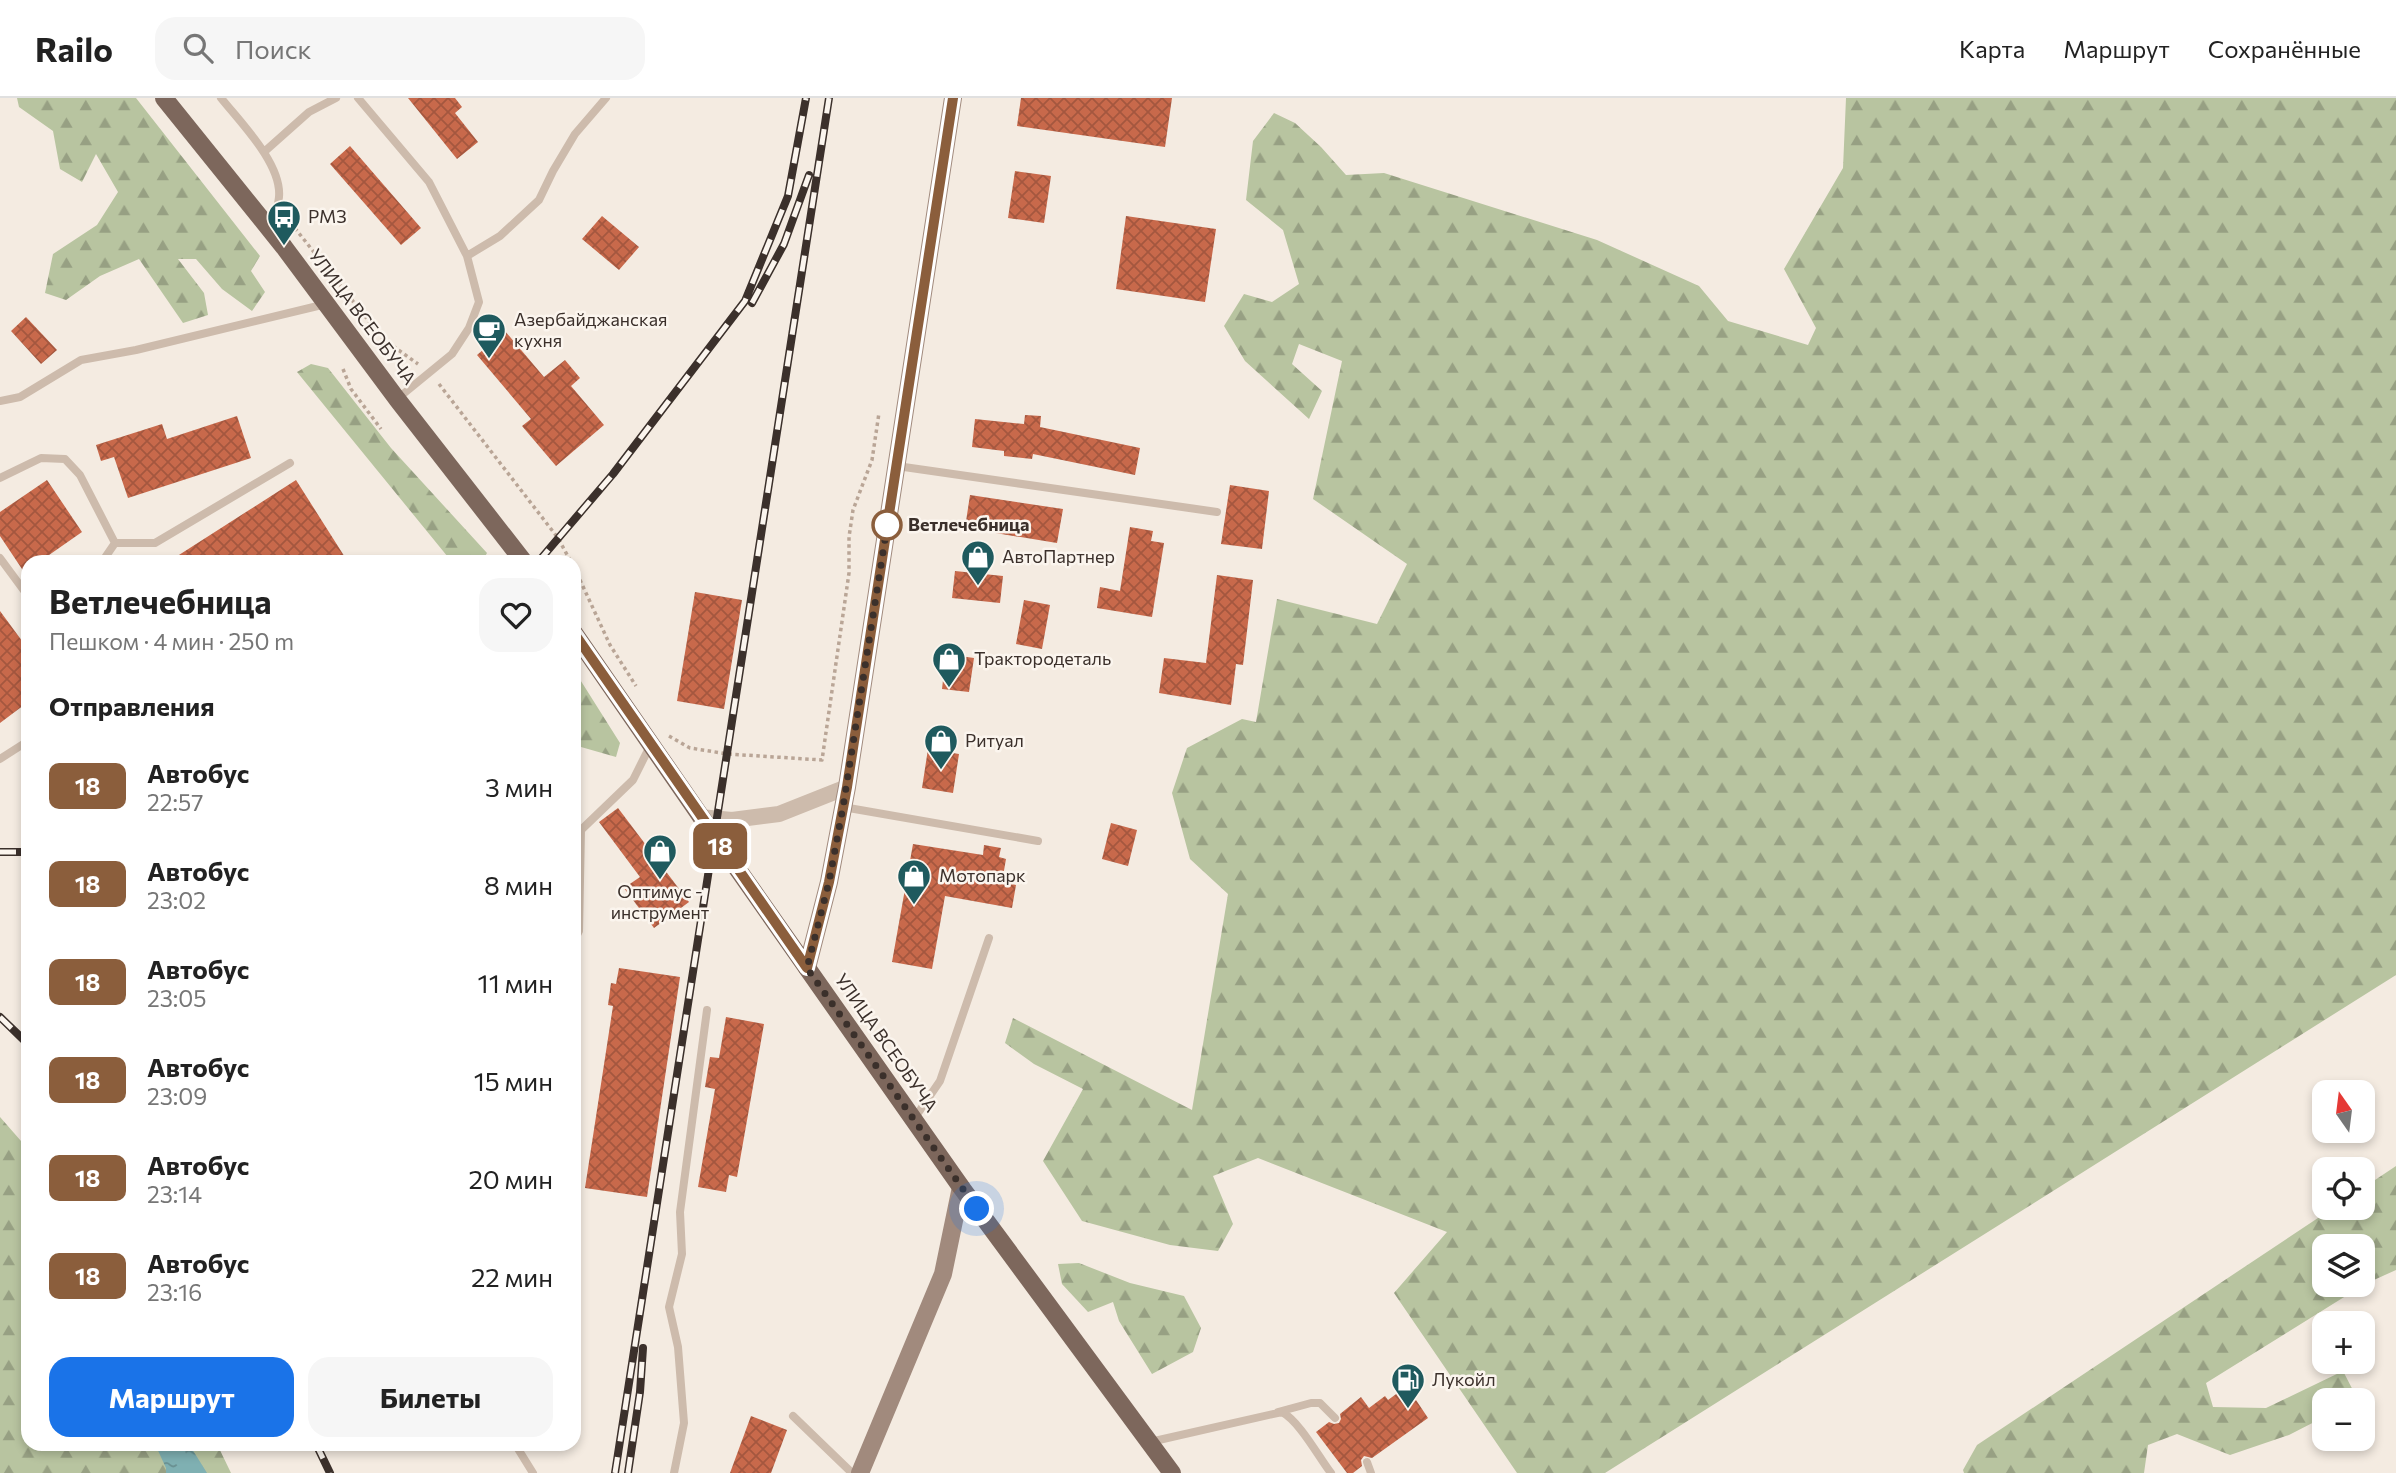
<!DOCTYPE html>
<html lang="ru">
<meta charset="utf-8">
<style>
:root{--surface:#fff;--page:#f6f6f6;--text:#222;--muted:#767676;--line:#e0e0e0;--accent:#1a73e8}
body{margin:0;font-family:Commissioner,sans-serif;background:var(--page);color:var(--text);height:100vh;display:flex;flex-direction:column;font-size:26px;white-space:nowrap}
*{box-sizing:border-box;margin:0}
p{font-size:23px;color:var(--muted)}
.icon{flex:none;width:38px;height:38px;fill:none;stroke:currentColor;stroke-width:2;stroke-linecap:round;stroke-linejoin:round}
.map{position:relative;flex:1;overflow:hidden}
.sheet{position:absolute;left:21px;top:457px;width:560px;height:896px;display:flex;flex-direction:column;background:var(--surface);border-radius:21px;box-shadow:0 4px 10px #0003}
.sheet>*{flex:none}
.badge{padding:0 14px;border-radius:10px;font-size:24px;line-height:46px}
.needle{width:46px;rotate:346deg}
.tools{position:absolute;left:2312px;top:982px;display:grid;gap:14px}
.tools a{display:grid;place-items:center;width:63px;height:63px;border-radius:14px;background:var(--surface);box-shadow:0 4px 10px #0003;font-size:35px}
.you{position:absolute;width:35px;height:35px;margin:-18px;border:5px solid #fff;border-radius:50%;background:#1a73e8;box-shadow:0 0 0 10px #1a73e833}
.map>.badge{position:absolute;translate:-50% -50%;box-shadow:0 0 0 4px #fff}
h2{padding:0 28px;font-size:26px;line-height:63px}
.round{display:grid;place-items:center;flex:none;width:74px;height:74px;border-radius:21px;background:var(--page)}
.head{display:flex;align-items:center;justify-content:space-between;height:119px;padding:0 28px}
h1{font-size:33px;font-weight:700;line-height:52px}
.primary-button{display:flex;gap:14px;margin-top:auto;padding:14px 28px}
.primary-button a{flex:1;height:80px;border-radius:21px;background:var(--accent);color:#fff;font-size:28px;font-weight:700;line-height:80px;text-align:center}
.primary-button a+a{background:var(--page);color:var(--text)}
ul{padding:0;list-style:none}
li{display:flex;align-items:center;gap:21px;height:98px;padding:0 28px}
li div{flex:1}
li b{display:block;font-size:26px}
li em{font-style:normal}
li .badge{min-width:77px;font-weight:700;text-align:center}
header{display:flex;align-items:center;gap:42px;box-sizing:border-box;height:98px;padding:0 35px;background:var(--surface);border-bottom:2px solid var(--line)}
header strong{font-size:33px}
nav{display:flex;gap:38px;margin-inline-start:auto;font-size:24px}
.search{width:490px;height:63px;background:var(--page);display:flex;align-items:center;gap:18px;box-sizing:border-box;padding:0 24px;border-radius:21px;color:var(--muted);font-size:26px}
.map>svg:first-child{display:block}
</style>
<header>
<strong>Railo</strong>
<div class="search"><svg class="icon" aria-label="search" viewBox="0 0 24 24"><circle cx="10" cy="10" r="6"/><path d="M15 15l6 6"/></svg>Поиск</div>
<nav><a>Карта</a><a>Маршрут</a><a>Сохранённые</a></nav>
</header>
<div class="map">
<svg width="2396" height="1375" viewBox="0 0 2396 1375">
<defs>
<pattern id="forest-firs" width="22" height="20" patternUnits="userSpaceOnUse" patternTransform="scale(1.75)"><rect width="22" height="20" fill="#b8c4a0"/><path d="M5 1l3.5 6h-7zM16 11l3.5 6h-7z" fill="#97a083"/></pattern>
<pattern id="water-ripples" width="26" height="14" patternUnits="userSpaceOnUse" patternTransform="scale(1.75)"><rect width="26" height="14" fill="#7fb0b2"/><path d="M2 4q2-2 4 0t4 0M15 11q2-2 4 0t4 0" fill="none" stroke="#699091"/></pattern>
<pattern id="building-cross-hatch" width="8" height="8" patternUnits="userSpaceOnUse" patternTransform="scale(1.75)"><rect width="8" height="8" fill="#c8694b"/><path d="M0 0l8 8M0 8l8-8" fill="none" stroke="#a4573f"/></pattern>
</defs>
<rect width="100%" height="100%" fill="#f4ebe1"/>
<path fill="url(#forest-firs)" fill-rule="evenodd" d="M17 0H136L260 158 251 173 265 194 252 213 222 191 196 161H178L204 195 208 217 183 225 139 161 100 178 66 202 45 195 53 156 97 127 118 94 96 56 82 84 60 71 53 33 19 9Z
M1846 0H2396V877L1605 1375H1517L1394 1195 1447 1134 1258 1060 1213 1078 1233 1126 1218 1153 1170 1147 1082 1123 1043 1063 1083 991 1034 966 1005 945 1013 920 1192 1012 1228 796 1190 761 1172 695 1187 650 1242 621 1256 624 1277 501 1377 526 1407 466 1313 401 1342 263 1299 246 1292 266 1322 293 1309 321 1245 263 1224 228 1244 196 1272 204 1299 186 1283 132 1246 102 1253 43 1274 15 1295 25 1321 49 1346 77 1384 75 1597 142 1699 188 1728 223 1808 247 1816 230 1784 171 1843 70Z
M311 266 328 270 391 350 487 455 482 464H452L297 274Z
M574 572 620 645 616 659 574 647Z
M0 1019 28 1051V1346H217L231 1375H0Z
M2396 1068V1172L2365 1186 2206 1285 2213 1309 2266 1310 2343 1273 2358 1302H2324V1319L2289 1337 2230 1357 2177 1336 2148 1347 2144 1375H1964L1963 1372 1977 1347 2333 1110H2362L2363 1090ZM2362 1148V1186H2324V1148Z
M1079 1165 1130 1185 1184 1198 1201 1230 1193 1254 1152 1276 1119 1223 1113 1204 1088 1214 1062 1186 1058 1166Z"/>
<path fill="url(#water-ripples)" d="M155 1346H189L207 1375H166V1370Z"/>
<path fill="url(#building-cross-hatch)" d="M408 0H455L462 9 455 15 478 44 457 61Z
M1021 0H1172L1165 49 1017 28Z
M350 48 421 130 401 147 330 66Z
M1015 73 1051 78 1044 125 1008 120Z
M602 118 639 149 619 172 582 141Z
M1126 118 1216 131 1205 204 1116 191Z
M26 219 57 252 41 266 11 233Z
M505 233 544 279 565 262 580 280 571 288 604 327 556 368 522 328 531 321 477 257Z
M1025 317 1041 318 1040 329 1140 350 1135 377 1033 356 1032 361 1004 358V353L972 349 975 321 1024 326Z
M237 318 251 360 128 400 114 359 101 363 96 347 162 326 167 341Z
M47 382 82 434 39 464H28V471L24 474 0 438V414Z
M296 382 348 464H168Z
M1230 387 1269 393 1262 451 1221 446Z
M970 397 1063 411 1057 445 965 430Z
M1130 429 1153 433 1151 443 1164 445 1152 519 1097 510 1100 489 1120 493Z
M955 473 1003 478 1000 505 952 500Z
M1217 477 1253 482 1243 567 1236 566 1231 607 1159 595 1164 560 1206 565Z
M695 494 742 502 724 611 677 603Z
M1024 502 1050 507 1042 551 1016 546Z
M0 513 28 551V604L0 625Z
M946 556 974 560 969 594 942 591Z
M928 651 959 656 953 695 922 690Z
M618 710 689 804 654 830 624 790 640 779 599 724Z
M1111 725 1137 732 1128 768 1102 761Z
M913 746 983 757 984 747 1001 750 999 759 1006 761 1002 784 1016 787 1012 810 945 798 932 871 892 864Z
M619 870 680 879 647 1099 585 1090 613 908 608 907 611 885 616 886Z
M726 919 764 926 737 1079 729 1077 726 1094 698 1089 715 991 705 989 710 959 719 960Z
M1403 1291 1413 1304 1416 1302 1428 1320 1372 1360 1364 1358 1361 1362 1362 1368 1353 1375H1347L1316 1334 1329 1324 1334 1326 1339 1325 1341 1321 1340 1316 1361 1299 1369 1310 1385 1298 1388 1302Z
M751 1318 787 1332 771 1375H730Z"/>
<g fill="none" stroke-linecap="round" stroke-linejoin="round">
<path stroke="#b9a596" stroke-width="3.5" stroke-dasharray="3.5 3.5" stroke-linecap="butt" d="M290 117 294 129 383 241 418 266
M343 271 351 291 381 331
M439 286 558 440 571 464
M574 469 610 547 636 588
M669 638 690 650 728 656 822 662 849 475V439L853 412 872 362 879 315"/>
<path stroke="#cdbbac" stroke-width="8" d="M221 0C241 25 282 66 279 99 278 110 273 121 270 132
M358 0 429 84 467 158 479 204 469 230 452 256 397 301
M264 54 309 14 336 0
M467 158 500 138 539 102 553 73 575 36 606 0
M0 303 20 299 81 262 136 252 326 206
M897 368 1217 414
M0 380 41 360 65 361 80 377 115 445 102 464
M115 445H155L290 365
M0 460 28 498
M0 661 28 643
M843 709 1038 743
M574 843 579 833 581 732 633 682 651 646
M914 1021 940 983 989 840
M1278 1314 1311 1305H1320L1335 1320
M793 1318 852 1375
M1150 1344 1282 1314C1300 1324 1318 1358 1331 1375
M515 1346 533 1375
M1367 1364 1371 1375
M674 1375 684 1325 678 1249 669 1209 682 1156 680 1114 707 912"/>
<path stroke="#cdbbac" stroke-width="16" d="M700 719 732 722 779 716 847 689"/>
<path stroke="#a18a7d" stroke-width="18" d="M807 870 829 784 847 689 953 0
M860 1375 943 1176 961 1089"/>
<path stroke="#7d675c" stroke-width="18" d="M164 0 284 149 397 301 524 464
M574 535 715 739 961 1089 1172 1375"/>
<g stroke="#3b302b" stroke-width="8">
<path id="rail" d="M752 205 784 146 809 77
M538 464 613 376 745 203 788 98 806 0
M0 754H28
M0 919 28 946
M316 1346 330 1375
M615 1375 829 0
M628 1375 640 1294 643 1250"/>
</g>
<use href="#rail" stroke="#fbf5ee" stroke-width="5" stroke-dasharray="16" stroke-linecap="butt"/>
</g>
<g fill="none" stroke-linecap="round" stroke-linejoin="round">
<g stroke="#fff" stroke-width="16">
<path id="line" d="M574 535 807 870 829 784 847 689 953 0"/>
</g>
<use href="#line" stroke="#8b5e3c" stroke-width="10"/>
<path stroke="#3b302b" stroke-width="7" stroke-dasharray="0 12.6" d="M887 427 889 416 843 709 829 784 807 870 977 1111"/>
</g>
<defs>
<g id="bus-pin" transform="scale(1.75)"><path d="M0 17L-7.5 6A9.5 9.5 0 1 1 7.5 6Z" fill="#1f5a5e" stroke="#fbf5ee"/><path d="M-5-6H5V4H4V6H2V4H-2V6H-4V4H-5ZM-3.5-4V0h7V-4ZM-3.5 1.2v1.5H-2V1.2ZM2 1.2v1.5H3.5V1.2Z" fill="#fff"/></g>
<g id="cafe-pin" transform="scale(1.75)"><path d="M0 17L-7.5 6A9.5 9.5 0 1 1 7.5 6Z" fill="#1f5a5e" stroke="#fbf5ee"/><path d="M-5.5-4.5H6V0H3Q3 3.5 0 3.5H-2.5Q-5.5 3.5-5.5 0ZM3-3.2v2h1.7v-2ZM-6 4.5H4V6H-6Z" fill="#fff"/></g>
<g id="shop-pin" transform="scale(1.75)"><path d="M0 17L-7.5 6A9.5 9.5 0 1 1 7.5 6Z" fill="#1f5a5e" stroke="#fbf5ee"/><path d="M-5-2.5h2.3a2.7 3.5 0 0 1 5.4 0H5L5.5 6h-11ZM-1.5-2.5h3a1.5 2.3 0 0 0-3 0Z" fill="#fff"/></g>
<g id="fuel-pin" transform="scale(1.75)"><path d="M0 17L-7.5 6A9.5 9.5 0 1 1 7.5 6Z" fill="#1f5a5e" stroke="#fbf5ee"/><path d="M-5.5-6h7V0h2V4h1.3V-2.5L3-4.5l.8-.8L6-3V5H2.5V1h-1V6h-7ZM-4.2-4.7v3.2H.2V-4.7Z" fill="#fff"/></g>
</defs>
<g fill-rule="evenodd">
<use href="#bus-pin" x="284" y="119"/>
<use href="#cafe-pin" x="489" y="232"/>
<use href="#shop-pin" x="978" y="459"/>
<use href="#shop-pin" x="949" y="561"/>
<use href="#shop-pin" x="941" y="643"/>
<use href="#shop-pin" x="660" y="753"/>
<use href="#shop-pin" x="914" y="778"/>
<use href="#fuel-pin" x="1408" y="1282"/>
</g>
<circle fill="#fff" stroke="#8b5e3c" stroke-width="3.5" cx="887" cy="427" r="14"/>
<g text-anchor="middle" stroke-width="5" stroke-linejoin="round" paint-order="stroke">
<g font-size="18" fill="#3b302b" stroke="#fbf5ee" text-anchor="start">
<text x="308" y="125">РМЗ</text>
<text x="514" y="228">Азербайджанская<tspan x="514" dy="21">кухня</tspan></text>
<text x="1002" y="465">АвтоПартнер</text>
<text x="974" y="567">Трактородеталь</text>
<text x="965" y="649">Ритуал</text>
<text x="939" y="784">Мотопарк</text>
<text x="660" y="800" text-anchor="middle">Оптимус -<tspan x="660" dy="21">инструмент</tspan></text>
<text x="1432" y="1288">Лукойл</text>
</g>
<g font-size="18" fill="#3b302b" stroke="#fbf5ee">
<text transform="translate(362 219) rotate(53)" y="6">УЛИЦА ВСЕОБУЧА</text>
<text transform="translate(886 945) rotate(55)" y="6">УЛИЦА ВСЕОБУЧА</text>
</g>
<g font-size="18" font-weight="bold" fill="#3b302b" stroke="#fbf5ee" text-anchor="start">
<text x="908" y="433">Ветлечебница</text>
</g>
</g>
</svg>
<div class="tools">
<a><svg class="needle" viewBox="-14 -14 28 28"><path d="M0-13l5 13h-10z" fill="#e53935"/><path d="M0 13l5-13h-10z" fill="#767676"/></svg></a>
<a><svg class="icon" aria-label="locate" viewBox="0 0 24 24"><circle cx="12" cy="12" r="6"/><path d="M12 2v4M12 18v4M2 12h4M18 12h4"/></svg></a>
<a><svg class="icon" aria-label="layers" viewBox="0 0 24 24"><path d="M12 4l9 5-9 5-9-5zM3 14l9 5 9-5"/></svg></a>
<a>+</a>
<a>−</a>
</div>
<div class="you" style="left:977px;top:1111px"></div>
<b class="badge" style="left:720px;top:748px;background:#8b5e3c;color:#fff">18</b>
<section class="sheet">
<div class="head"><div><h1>Ветлечебница</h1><p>Пешком · 4 мин · 250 m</p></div><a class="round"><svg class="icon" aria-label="heart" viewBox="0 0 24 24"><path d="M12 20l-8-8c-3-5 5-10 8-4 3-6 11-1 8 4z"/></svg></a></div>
<h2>Отправления</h2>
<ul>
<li><span class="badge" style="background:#8b5e3c;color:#fff">18</span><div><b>Автобус</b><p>22:57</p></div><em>3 мин</em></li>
<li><span class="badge" style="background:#8b5e3c;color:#fff">18</span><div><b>Автобус</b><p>23:02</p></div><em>8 мин</em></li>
<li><span class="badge" style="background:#8b5e3c;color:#fff">18</span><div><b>Автобус</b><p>23:05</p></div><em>11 мин</em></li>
<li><span class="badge" style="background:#8b5e3c;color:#fff">18</span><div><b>Автобус</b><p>23:09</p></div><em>15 мин</em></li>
<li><span class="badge" style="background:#8b5e3c;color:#fff">18</span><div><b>Автобус</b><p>23:14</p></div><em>20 мин</em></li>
<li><span class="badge" style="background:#8b5e3c;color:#fff">18</span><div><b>Автобус</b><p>23:16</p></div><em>22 мин</em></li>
</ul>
<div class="primary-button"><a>Маршрут</a><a>Билеты</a></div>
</section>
</div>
